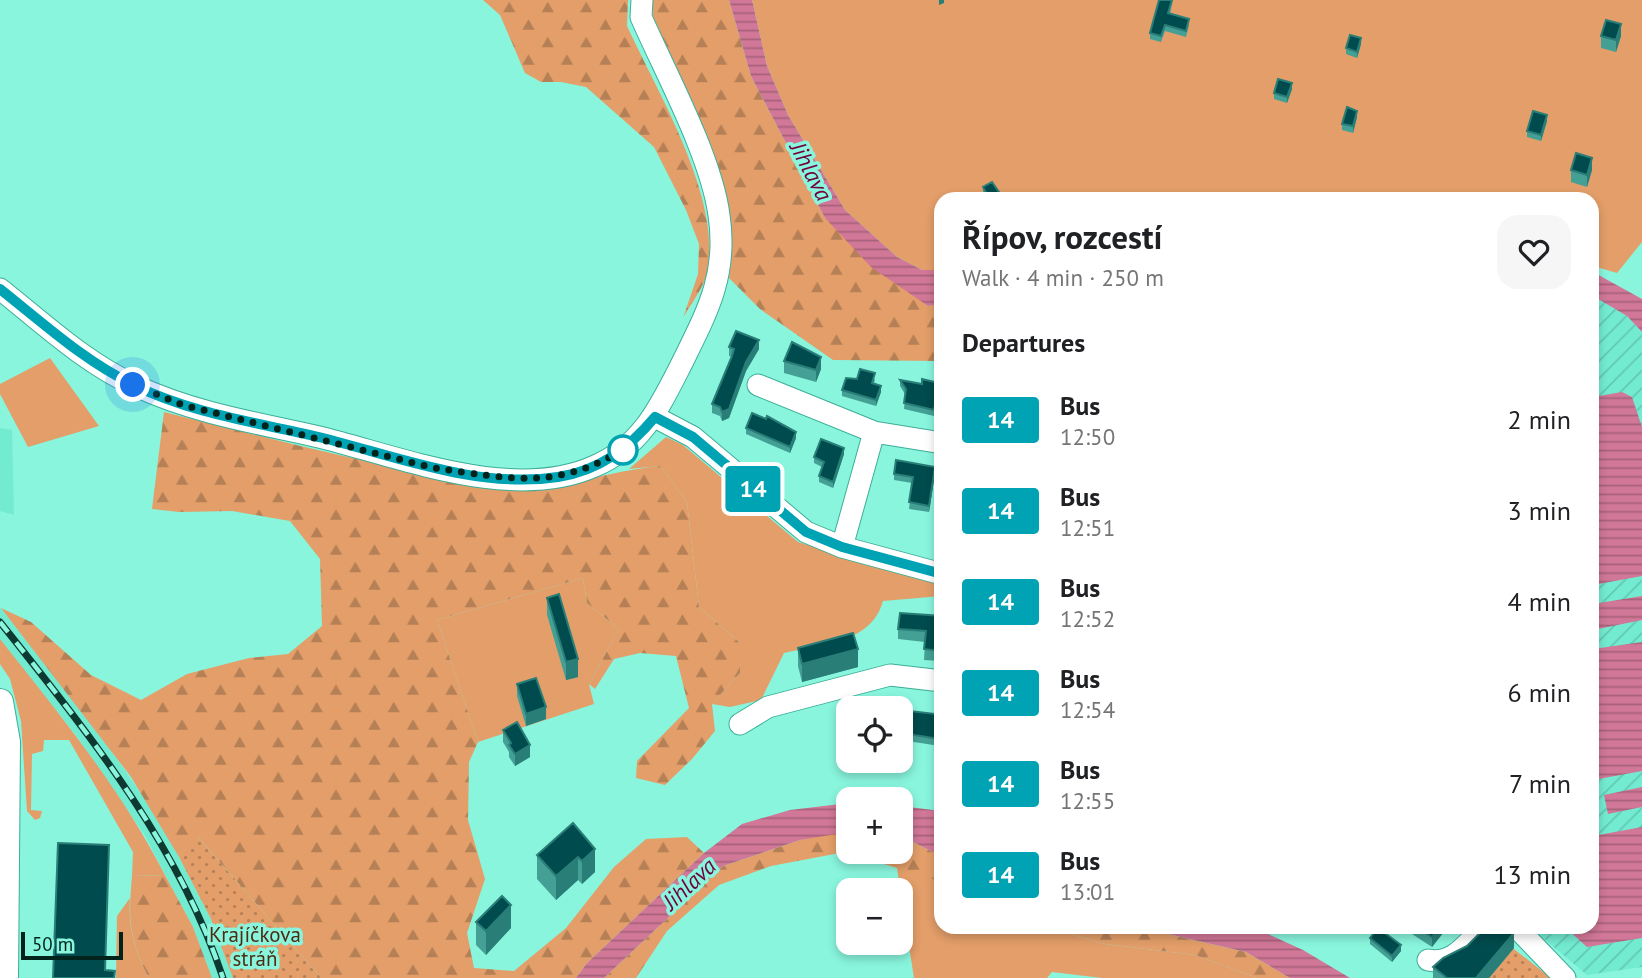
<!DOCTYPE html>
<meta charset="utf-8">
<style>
:root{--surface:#fff;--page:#f6f6f6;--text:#202124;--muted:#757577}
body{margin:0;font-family:"PT Sans",sans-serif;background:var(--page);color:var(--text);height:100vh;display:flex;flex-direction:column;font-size:26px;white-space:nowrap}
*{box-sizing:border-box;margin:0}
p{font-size:23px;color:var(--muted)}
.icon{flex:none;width:38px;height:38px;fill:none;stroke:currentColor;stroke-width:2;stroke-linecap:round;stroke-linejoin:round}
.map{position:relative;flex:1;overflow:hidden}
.panel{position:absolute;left:934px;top:192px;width:665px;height:742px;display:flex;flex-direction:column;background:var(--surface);border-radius:21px;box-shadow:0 4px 10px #0003}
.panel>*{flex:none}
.badge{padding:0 14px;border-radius:5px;font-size:24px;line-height:46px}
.tools{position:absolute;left:836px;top:696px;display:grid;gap:14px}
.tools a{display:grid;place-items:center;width:77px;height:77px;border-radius:14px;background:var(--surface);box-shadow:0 4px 10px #0003;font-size:35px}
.scale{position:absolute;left:21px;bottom:18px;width:102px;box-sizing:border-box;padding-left:7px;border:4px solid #00231c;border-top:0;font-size:19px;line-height:24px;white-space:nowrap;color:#00231c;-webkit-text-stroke:5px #89f5dd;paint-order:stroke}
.you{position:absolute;width:35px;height:35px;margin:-18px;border:5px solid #fff;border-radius:50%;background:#1a73e8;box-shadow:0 0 0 10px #1a73e833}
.map>.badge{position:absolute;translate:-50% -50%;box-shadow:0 0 0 4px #fff}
h2{padding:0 28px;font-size:26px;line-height:63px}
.round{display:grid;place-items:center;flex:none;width:74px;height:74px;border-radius:21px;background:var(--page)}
.headline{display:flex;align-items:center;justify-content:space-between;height:119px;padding:0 28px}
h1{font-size:33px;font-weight:800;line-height:52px}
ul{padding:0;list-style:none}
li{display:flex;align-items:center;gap:21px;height:91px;padding:0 28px}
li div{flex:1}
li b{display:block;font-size:26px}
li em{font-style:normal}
li .badge{min-width:77px;font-weight:700;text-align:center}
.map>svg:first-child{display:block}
</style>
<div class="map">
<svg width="1642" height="978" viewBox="0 0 1642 978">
<defs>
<pattern id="industrial-furrows" width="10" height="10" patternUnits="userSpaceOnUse" patternTransform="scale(1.75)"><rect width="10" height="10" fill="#73ebd1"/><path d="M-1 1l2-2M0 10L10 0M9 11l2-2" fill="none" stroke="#62c9b3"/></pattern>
<pattern id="forest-firs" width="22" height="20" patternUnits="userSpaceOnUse" patternTransform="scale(1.75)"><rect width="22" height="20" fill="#e39e69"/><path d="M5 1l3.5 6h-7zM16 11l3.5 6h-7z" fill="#b68056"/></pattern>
<pattern id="park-dots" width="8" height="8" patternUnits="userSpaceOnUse" patternTransform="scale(1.75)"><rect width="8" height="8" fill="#e39e69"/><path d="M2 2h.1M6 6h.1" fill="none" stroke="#b68056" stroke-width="1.8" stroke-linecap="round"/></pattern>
<pattern id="water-rules" width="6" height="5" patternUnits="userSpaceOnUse" patternTransform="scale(1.75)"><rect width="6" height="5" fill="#d17797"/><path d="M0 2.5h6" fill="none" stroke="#a7617a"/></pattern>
</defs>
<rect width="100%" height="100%" fill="#89f5dd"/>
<path fill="#73ebd1" d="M0 428 12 430 14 515 0 511Z
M0 607 94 726 162 824 211 919 233 978H212L193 927 144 834 78 738 0 639Z"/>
<path fill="url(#industrial-furrows)" d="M1593 296 1627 316 1642 332V967L1587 975 1531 928H1592Z"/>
<path fill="#e39e69" d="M752 0H1642V242L1617 273 1593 266 1592 200 1388 197 942 200 941 270H922L897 257 845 210 788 115 767 66Z
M50 358 99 426 28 447 0 394V384Z
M666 437 683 445 798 542 941 585V596L883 601C871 644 821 644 784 653L761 700 730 707 712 704 740 673V643L699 607 687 502 660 466 629 469Z
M583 578 587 603 619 629 589 684 594 704 478 742 437 620Z
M0 639C60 715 121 789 165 875L132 876 133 852 69 740H44L43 751 32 754 31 810 42 811 40 818 35 820 27 811 21 721 10 679 0 664Z
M915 873 929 875 941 884 942 928H1050L1105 944 1195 955 1257 978H1102L1052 972 1047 978H914L900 888 906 877Z
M130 898C128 929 135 951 149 978H116L117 916Z"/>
<path fill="url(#forest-firs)" d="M483 0H628L627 26C659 95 717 190 709 266 707 283 691 304 683 318L698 274 699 244 686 210 654 147 586 87 561 82H541L525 73 500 15Z
M653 0H729L751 76 825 218 928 306 941 304V361L833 360 760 309 729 278C743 187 688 98 653 17Z
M164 412C252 434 340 457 429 474 455 480 486 491 513 490 567 488 608 471 660 466L687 502 699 607 740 643V673L712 704 715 731 692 759 665 785 636 778 637 761 689 708 676 656 640 653 614 659 595 689 589 684 619 629 587 603 583 578 437 620 478 742 469 762 468 820 485 879 467 933 474 968 514 971 566 928 614 867 646 839 687 837 704 853 587 963 576 978H321L198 837 179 857 131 777 1 608 31 622 91 675 141 700 187 674 249 658 288 654 322 626 320 559 290 521 232 511 179 512 152 509Z
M843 831 849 832V852H901V836L941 856V884C925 873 910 869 900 888L897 868 845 852 771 866 719 885 667 931 636 978H604L723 866 800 840Z
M165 875 193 927 212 978H149C129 939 128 919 132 876Z
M1050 928H1142L1246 952 1290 978H1257L1195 955 1105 944Z"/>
<path fill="url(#park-dots)" d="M197 836 321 978H233L211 919 179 857Z
M1491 931 1551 978H1436Z"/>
<path fill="url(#water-rules)" d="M729 0H752L767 66 788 115 845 210 897 257 922 270H941V304L928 306 871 267 825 218 751 76Z
M1593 272 1642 299V332L1627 316 1593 296Z
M1622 392 1632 397 1642 427V576L1593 585V397Z
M1642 596V620L1593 630V604Z
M1642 642V771L1593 780V649Z
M1642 787V807L1608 814 1604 795Z
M849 803V832L800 840 723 866 604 978H576L587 963 704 853 742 824 790 810Z
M901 806 941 811V856L901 836Z
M1642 827V938L1587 947 1566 928H1592L1593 836Z
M1142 928H1255L1303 950 1350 978H1290L1246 952Z"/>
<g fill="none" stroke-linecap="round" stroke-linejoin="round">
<g stroke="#3cae98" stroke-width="23">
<path id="minor" d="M0 289C43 323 85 363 136 386 194 413 257 423 319 437 401 457 513 503 595 466 642 446 660 406 682 363 707 312 728 275 719 215 711 156 666 74 641 17L642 0
M758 385 874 432 942 443
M655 417 693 437 806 532 842 547 942 574
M842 547 874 432
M740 724 768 707 890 675 942 681
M1517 928 1565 978
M1428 960C1453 965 1467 943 1483 928"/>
</g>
<g stroke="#3cae98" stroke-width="28">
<path id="major" d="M0 702 7 742 5 978"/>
</g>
<use href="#minor" stroke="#fff" stroke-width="21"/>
<use href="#major" stroke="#fff" stroke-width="26"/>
<g stroke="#0e3930" stroke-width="7">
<path id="rail" d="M0 622C87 732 178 843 223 978"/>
</g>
<use href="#rail" stroke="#89f5dd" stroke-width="4.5" stroke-dasharray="13" stroke-linecap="butt"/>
</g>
<path fill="#44a095" d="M1173 0 1170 14 1189 25 1186 37 1165 31 1161 42 1150 39V33Z
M1601 36H1621L1616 52 1601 48Z
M1361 44 1357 58 1346 54V48Z
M1292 89 1287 103 1274 99V93Z
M1357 117 1353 133 1342 130V124Z
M1547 121 1541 141 1527 137V131Z
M1571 170H1592L1587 187 1571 182Z
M983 187 1001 200H987L983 193Z
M729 347 759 349 746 371 729 418 722 421 720 416 712 413V404L732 357 729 356Z
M784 361 821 369 816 382 784 373Z
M875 379 874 384 881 392 876 406 842 396V390Z
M900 380 922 384 939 389 934 416 904 409 905 394 900 386Z
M746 428 796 438 790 453 746 434Z
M844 454 833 488 819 482V476L822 467 814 463V457Z
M935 473 929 512 909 509 912 483 894 480V474Z
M547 598 578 677 566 680 547 615Z
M942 616 940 661 924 660 925 642 898 639V629Z
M798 648 858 667 802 682 798 666Z
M517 684 546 719 526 726 517 696Z
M901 710 942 718V741H941L940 746 901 740Z
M503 730 530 757 515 766 509 757V752L503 742Z
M573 823 595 872 582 884 578 880 556 900 537 879V855Z
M476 922 511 928 486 955 476 945Z
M1412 928H1447L1432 947 1412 934Z
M1370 938 1401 951 1392 962 1370 944Z
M1514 948 1489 978H1433V967Z"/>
<path fill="#297e78" d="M939 0H944V3L939 5Z
M1621 24V36L1616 52V40Z
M1361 38V44L1357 58V52Z
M1292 83V89L1287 103V97Z
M1357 111V117L1353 133V126Z
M1547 115V121L1541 141V135Z
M1592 158V170L1587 187V175Z
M759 340V349L746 371 729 418 722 421V412L746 362Z
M821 357V369L816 382V370Z
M939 383V389L934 416V410Z
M881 386V392L876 406V400Z
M796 432V438L790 453V447Z
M844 448V454L833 488V482Z
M935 467V473L929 512V506Z
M858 649V667L802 682V664Z
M578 659V677L566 680V662Z
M546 707V719L526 726V714Z
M530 745V757L515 766V754Z
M595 849V872L582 884V861Z
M578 857V880L556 900V876Z
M511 905V928L486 955V931Z
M1439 928H1447L1432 947V937Z
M1514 933V948L1489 978H1476Z
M1401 945V951L1392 962V956Z"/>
<path fill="#004b4d" stroke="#297e78" stroke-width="2" d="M1159 0H1172L1168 13 1189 19 1186 31 1165 25 1161 36 1150 33Z
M1606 20 1621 24 1616 40 1601 36Z
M1350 35 1361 38 1357 52 1346 48Z
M1278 79 1292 83 1287 97 1274 93Z
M1347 107 1357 111 1353 126 1342 124Z
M1533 111 1547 115 1541 135 1527 131Z
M1576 153 1592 158 1587 175 1571 170Z
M992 182 1001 195 994 200H990L983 187Z
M736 331 759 340 746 362 729 409 722 412 720 407 712 404 732 356 734 349 729 347Z
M792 342 821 357 816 370 784 361Z
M860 369 875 373 872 383 881 386 876 400 842 390 846 378 857 379Z
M922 379 939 383 934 410 904 403 906 389 900 380 922 384Z
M752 413 766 419 767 416 796 432 790 447 746 428Z
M821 439 844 448 833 482 819 476 824 462 814 457Z
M896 460 935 467 929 506 909 502 913 477 894 474Z
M559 594 578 659 566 662 547 598Z
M900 613 942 616 940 651 924 649 926 631 898 629Z
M853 633 858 649 802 664 798 648Z
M536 678 546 707 526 714 517 684Z
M854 704 891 709H854Z
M901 710 936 714 935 718H942V734H941L940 739 901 733Z
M517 722 530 745 515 754 509 745 511 743 503 730Z
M573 823 595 849 582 861 578 857 556 876 537 855Z
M58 843 109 845 105 970 115 971 114 978H53Z
M502 896 511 905 486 931 476 922Z
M1378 928 1401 945 1392 956 1370 938Z
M1418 928H1439L1432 937Z
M1485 928H1507L1514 933 1476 978H1447L1433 967 1443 958 1467 946Z"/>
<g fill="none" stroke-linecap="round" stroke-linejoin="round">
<g stroke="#fff" stroke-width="16">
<path id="line" d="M0 289C43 323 84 361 134 385 192 414 260 423 323 438 398 457 479 489 558 477 599 471 629 448 655 417L693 437 806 532 842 547 942 574"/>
</g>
<use href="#line" stroke="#00a3b4" stroke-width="10"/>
<path stroke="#00231c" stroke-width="7" stroke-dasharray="0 12.6" d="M133 385 183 405 434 468C513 479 555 490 623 450"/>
</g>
<circle fill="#fff" stroke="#00a3b4" stroke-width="3.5" cx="623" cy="450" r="14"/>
<g text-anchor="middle" stroke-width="7" stroke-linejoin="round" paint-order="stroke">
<g font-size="21" fill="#4c2d14" stroke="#89f5dd">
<text x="255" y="942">Krajíčkova<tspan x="255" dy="24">stráň</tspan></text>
</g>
<g font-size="23" font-style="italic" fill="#72003c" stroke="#89f5dd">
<text transform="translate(811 171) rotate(62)" y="8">Jihlava</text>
<text transform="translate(689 884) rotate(-43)" y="8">Jihlava</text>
</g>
</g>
</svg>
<div class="tools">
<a><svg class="icon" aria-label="locate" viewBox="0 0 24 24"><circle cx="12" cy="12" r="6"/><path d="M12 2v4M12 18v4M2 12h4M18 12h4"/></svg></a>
<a>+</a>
<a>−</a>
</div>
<div class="scale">50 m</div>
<div class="you" style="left:133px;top:385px"></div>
<b class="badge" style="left:753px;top:489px;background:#00a3b4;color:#fff">14</b>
<section class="panel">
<div class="headline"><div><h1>Řípov, rozcestí</h1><p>Walk · 4 min · 250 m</p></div><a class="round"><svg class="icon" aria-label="heart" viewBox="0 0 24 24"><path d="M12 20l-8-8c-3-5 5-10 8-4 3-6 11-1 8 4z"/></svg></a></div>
<h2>Departures</h2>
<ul>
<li><span class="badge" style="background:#00a3b4;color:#fff">14</span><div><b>Bus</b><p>12:50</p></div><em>2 min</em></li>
<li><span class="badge" style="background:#00a3b4;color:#fff">14</span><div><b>Bus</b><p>12:51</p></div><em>3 min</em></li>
<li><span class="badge" style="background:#00a3b4;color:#fff">14</span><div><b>Bus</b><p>12:52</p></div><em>4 min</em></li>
<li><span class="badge" style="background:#00a3b4;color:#fff">14</span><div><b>Bus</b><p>12:54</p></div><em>6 min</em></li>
<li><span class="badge" style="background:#00a3b4;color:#fff">14</span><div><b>Bus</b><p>12:55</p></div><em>7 min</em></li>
<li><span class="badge" style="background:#00a3b4;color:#fff">14</span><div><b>Bus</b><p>13:01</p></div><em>13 min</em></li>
</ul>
</section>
</div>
